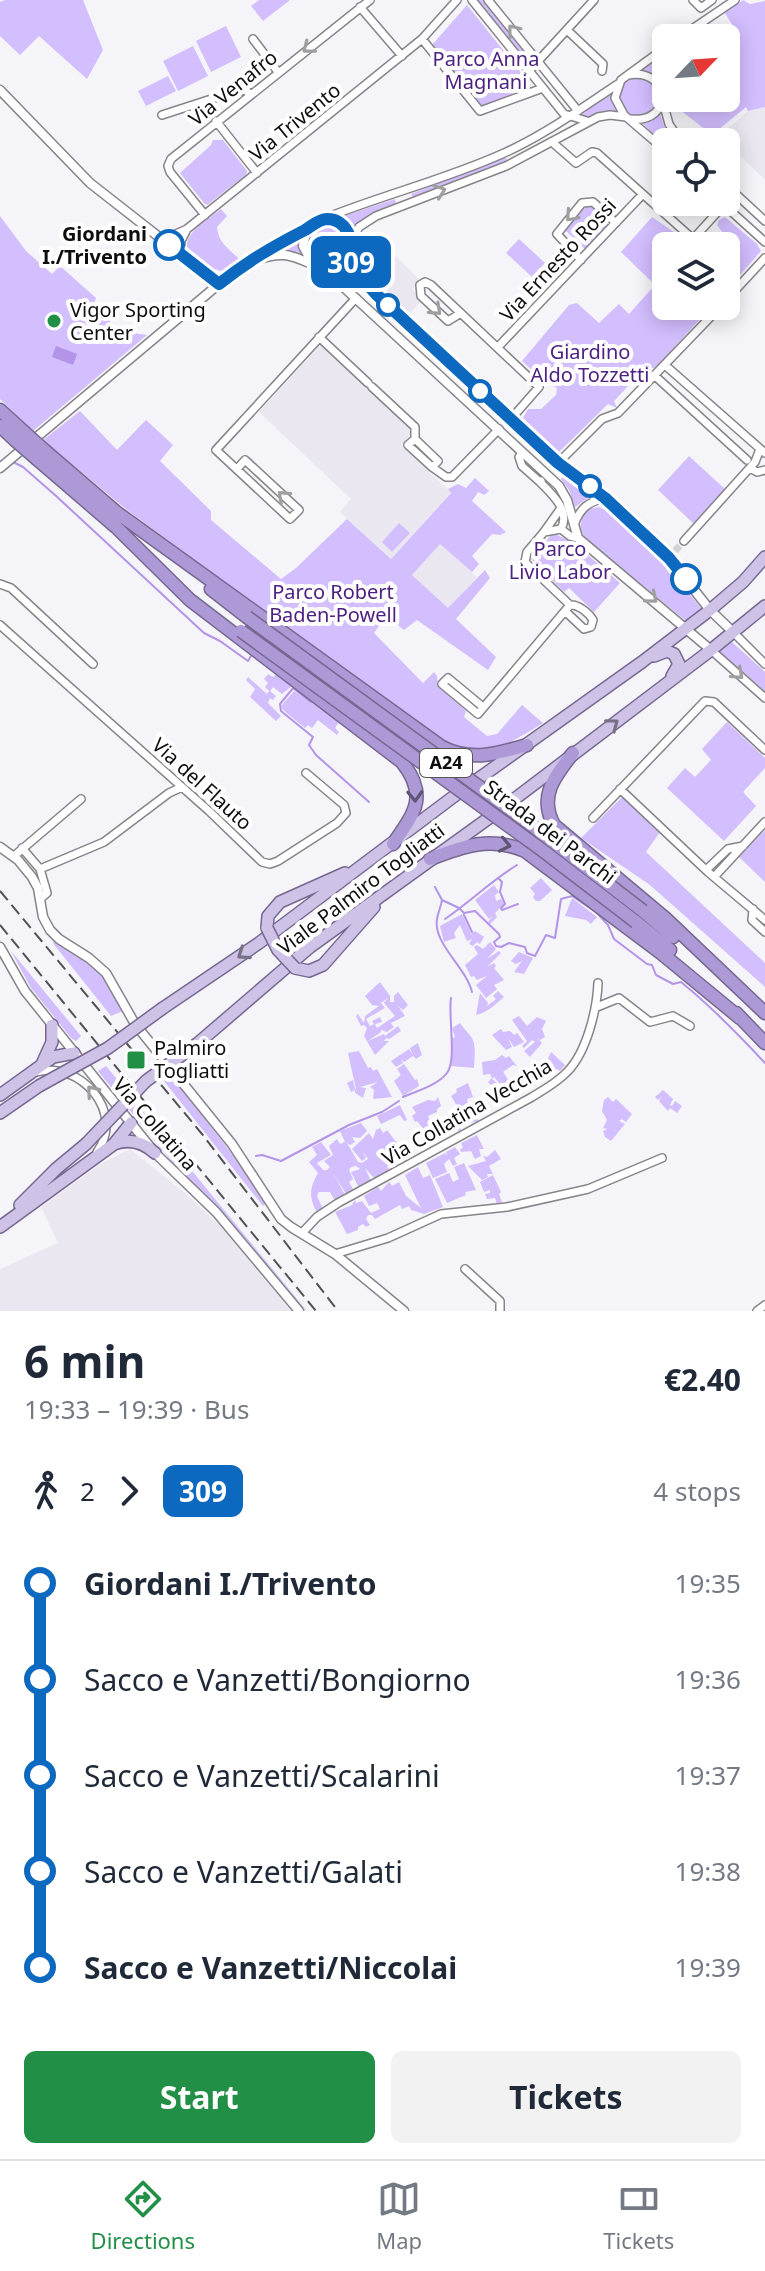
<!DOCTYPE html>
<meta charset="utf-8">
<style>
:root{--surface:#fff;--page:#f2f2f3;--text:#1f2937;--muted:#747a83;--line:#e0e1e3;--accent:#228f47}
body{margin:0;font-family:"Noto Sans",sans-serif;background:var(--page);color:var(--text);height:100vh;display:flex;flex-direction:column;font-size:30px;white-space:nowrap}
*{box-sizing:border-box;margin:0}
p{font-size:26px;color:var(--muted)}
.icon{flex:none;width:44px;height:44px;fill:none;stroke:currentColor;stroke-width:2;stroke-linecap:round;stroke-linejoin:round}
.map{position:relative;height:1311px;overflow:hidden}
.panel{display:flex;flex-direction:column;background:var(--surface);flex:1}
.panel>*{flex:none}
.badge{padding:0 16px;border-radius:12px;font-size:28px;line-height:52px}
.needle{width:52px;rotate:65deg}
.tools{position:absolute;left:652px;top:24px;display:grid;gap:16px}
.tools a{display:grid;place-items:center;width:88px;height:88px;border-radius:12px;background:var(--surface);box-shadow:0 4px 20px #0003;font-size:40px}
.map>.badge{position:absolute;translate:-50% -50%;box-shadow:0 0 0 4px #fff}
.legs{display:flex;align-items:center;gap:12px;height:88px;padding:0 24px;font-size:26px}
.legs p{margin-inline-start:auto}
.overview{display:flex;align-items:center;justify-content:space-between;height:136px;padding:0 24px}
h1{font-size:44px;font-weight:700;line-height:60px}
.primary-button{display:flex;gap:16px;margin-top:auto;padding:16px 24px}
.primary-button a{flex:1;height:92px;border-radius:12px;background:var(--accent);color:#fff;font-size:32px;font-weight:700;line-height:92px;text-align:center}
.primary-button a+a{background:var(--page);color:var(--text)}
ul{padding:0 24px;list-style:none}
li{display:flex;align-items:center;gap:28px;height:96px;font-size:30px}
li i{display:grid;place-items:center;width:12px;height:100%;margin:0 10px;background:currentColor}
li i::after{content:'';width:20px;height:20px;margin:-10px;border:6px solid;border-radius:50%;background:var(--surface)}
li p{margin-inline-start:auto}
li:first-child i{background:linear-gradient(#0000 50%,currentColor 0)}
li:last-child i{background:linear-gradient(currentColor 50%,#0000 0)}
.dock{display:flex;justify-content:space-around;align-items:center;height:112px;border-top:2px solid var(--line);background:var(--surface);font-size:22px;color:var(--muted)}
.dock a{display:grid;justify-items:center;gap:4px}
.dock .current{color:var(--accent)}
.map>svg:first-child{display:block}
</style>
<div class="map">
<svg width="765" height="1311" viewBox="0 0 765 1311">
<rect width="100%" height="100%" fill="#f5f4f8"/>
<path fill="#eae7f1" d="M765 107V180L726 142 718 137 748 111Z
M363 241 382 243 419 279 413 289 421 302 409 314 368 277V272L361 265 360 258 357 255 356 248Z
M321 344 413 428V432L401 446 451 492 391 559 340 512 351 499 259 412Z
M440 543 477 577 448 609 412 575Z
M130 1149 186 1194 221 1227 291 1311H0V1269L58 1243 41 1207 104 1162Z"/>
<path fill="#d3befe" fill-rule="evenodd" d="M5 0H83L103 50 87 79 39 36 20 55 0 36V2Z
M259 0H290L263 21 251 6Z
M476 0H484L529 56 525 60Z
M743 0 750 4 765 1V107L748 111 746 107 712 135 679 109 676 98H726V44L739 36 725 13Z
M467 5 531 85 481 108 432 45Z
M226 26 241 57 211 72 196 41Z
M193 46 208 76 178 91 163 61Z
M666 50 659 81 648 72 636 71Z
M168 76 176 91 146 106 138 91Z
M618 97a20 20 0 1 1 40 0a20 20 0 1 1-40 0Z
M610 93 616 111C603 110 592 118 580 116Z
M660 112 664 126 675 142H666V146L642 123 652 121Z
M213 140H223L247 171 246 175 207 205 204 203 180 173 211 145Z
M504 157 507 159 504 163 417 196 413 197 411 194Z
M395 199 396 204 372 213 351 232 335 219Z
M590 202 611 221 585 249 565 230Z
M221 209 227 216 217 227C218 244 231 250 241 261L222 271 214 269 187 247C186 231 209 219 221 209Z
M0 216 26 251 52 274 60 266 96 298 92 310 105 316 113 325V330L147 335 33 431 0 399Z
M652 217 684 239 678 246H666V306H712L661 362 654 368 644 369 614 401 617 408 608 404 559 452 523 418 528 409H541L556 395 557 388 545 382 522 361 569 305 577 303 599 323 619 304 629 314 655 285 621 252Z
M725 217 757 244 761 251 726 291V246H712L724 234 717 225 719 220Z
M307 244a20 20 0 1 1 40 0a20 20 0 1 1-40 0Z
M302 232 300 246 303 255 287 252 262 254Z
M519 239 545 263 532 277 506 253Z
M80 411 117 450 146 420 173 445 160 461 211 511V520L281 579 296 568 347 519 391 559 451 493 448 489 458 484 466 488 475 478 489 491 484 495 478 492 472 501 506 532 500 535 492 534 472 556 479 564 472 572 440 544 412 575 448 608 485 570 490 578 456 619 496 657 488 670 417 620 404 630 386 616 374 633 423 683 434 672 437 676 438 686 464 709 466 711 464 717 487 736 497 734 522 705 543 723C499 751 479 759 430 735L127 510 43 440Z
M689 456 726 490 694 524 658 490Z
M565 474 594 494 575 507 569 490 561 479Z
M599 507C627 516 682 585 702 609L686 621 587 540C577 529 580 519 589 509Z
M399 523 410 533 392 552 382 542Z
M553 533 574 543 620 583 594 612 569 588 564 592 531 559Z
M731 641 765 672V693L718 650Z
M268 674 273 677 276 674 292 686 282 694 273 687 270 691 276 696 273 700 270 698 268 703 281 716 276 721 250 697 255 689 246 680 248 677 267 694 269 691 265 687 268 683 264 679Z
M294 691 340 721 335 728 339 732 337 735 318 720 312 728 308 725 305 728 283 710 281 706Z
M727 722 765 758V768L743 792 756 806 724 841 667 788 685 768 695 777 711 760 702 749Z
M623 796 660 832 646 852 765 963V987L650 885 581 838Z
M765 830V882L739 857Z
M541 878 552 890 540 901H536L533 897 535 894 530 888Z
M494 885 499 892 495 895 496 901 501 899 504 904 495 913 497 917 490 924 488 922 493 916 489 919 475 900Z
M572 898 597 917 591 924 586 920 565 916Z
M462 914 471 933 470 935 475 931 484 937 480 944 477 942 473 946 469 944 472 939 467 941 460 925 454 933 456 938 444 942 440 926Z
M52 942C87 950 108 981 123 1011L111 1016Z
M490 942 496 949 487 959 499 951 501 953 487 967 494 963 496 966 494 968 504 980 494 985 497 989 486 998 476 985 487 976 477 980 474 976 471 977 465 965 478 954 474 947 477 945 483 949Z
M11 951 81 1036 76 1041 71 1038 31 988Z
M519 952 533 958 524 974 514 972 522 961 516 964 511 961Z
M380 982 390 996V1002H394V996L398 992 408 1005 403 1010 398 1006 405 1016 391 1023 389 1021 394 1027 387 1032 381 1030V1032L368 1041 384 1034 385 1036 398 1026 401 1031 389 1039 386 1038 384 1041H389L375 1055 364 1036 367 1028 364 1025 361 1026 356 1016 358 1014 364 1023 365 1016 379 1006 372 1005 365 996ZM388 998 384 1003 395 1016 377 1028 375 1024 382 1022 380 1017 372 1021 374 1024 370 1026 366 1019 385 1008 381 1003Z
M498 991 504 997C494 1005 489 1012 476 1015L480 993 488 1003 487 1006 496 999 493 996Z
M519 1016 527 1026 537 1017 546 1021 542 1029 545 1037 540 1040 535 1035 542 1043 530 1057 524 1051 535 1042 532 1040 524 1048 522 1046 527 1041 512 1020Z
M460 1023C475 1043 476 1036 474 1068L451 1066 452 1038 455 1037 452 1028Z
M501 1029 503 1032 510 1031 514 1035 517 1033 524 1042 514 1047 508 1038 512 1047 506 1050 492 1035Z
M418 1043 422 1055 416 1059 413 1056 404 1062 401 1059 403 1063 396 1067 391 1061 409 1049 413 1055 410 1048Z
M359 1051 368 1068 371 1067 373 1071 377 1069 392 1097 373 1099 374 1090 370 1087 378 1082 360 1087 366 1088 363 1098 355 1093V1090L351 1092 347 1083 353 1080 355 1089H356L348 1053Z
M551 1052 565 1065 560 1071 557 1069 545 1078 537 1068 545 1066 546 1062 554 1067 547 1061Z
M502 1055 506 1058 509 1056 517 1066 513 1065 503 1072 514 1088 512 1093 505 1084 499 1083 494 1077 492 1079 497 1083 494 1088 488 1082 492 1078 490 1074 483 1075 482 1062 495 1060Z
M404 1064 415 1080 417 1079 419 1086 403 1096 394 1081 401 1075 397 1069Z
M106 1066 121 1084 114 1091 98 1071Z
M167 1071 251 1178 265 1204 263 1206 160 1076Z
M468 1083 473 1097 467 1099 469 1108 466 1106 460 1111 451 1096 457 1092 456 1089Z
M663 1090 673 1099 670 1105 672 1106 675 1101 682 1106 677 1113 670 1108 668 1111 659 1101 662 1096 658 1100 655 1097Z
M438 1097 441 1106 437 1109V1112L428 1116 430 1121 427 1123 431 1130 426 1132 417 1121 415 1122 412 1116 416 1113 412 1107 428 1100 435 1101Z
M608 1097 613 1102 616 1099 632 1114 626 1122 622 1119 619 1121 625 1124 611 1141 605 1137 603 1131 607 1129 603 1128 607 1120 602 1111 604 1100Z
M134 1100 306 1310V1311L220 1209 178 1169 127 1107Z
M400 1105 407 1120 404 1121 400 1115 381 1124 377 1116Z
M466 1111 469 1118 477 1116 478 1121 471 1123 469 1120 459 1126 461 1130 458 1131 453 1122 448 1125 452 1133 447 1135 440 1122 452 1112 456 1119Z
M361 1123 367 1131 360 1138 352 1137 355 1142 350 1145 347 1143 358 1162 362 1163 368 1159 362 1151 366 1158 362 1161 352 1149 369 1133 373 1139 376 1130 380 1128 383 1133 387 1130 403 1151 396 1153 398 1158 387 1167 391 1172 375 1179 365 1168 371 1181 359 1188 351 1172 360 1169 356 1166 351 1167 349 1170 353 1179 349 1182 353 1189 346 1194 334 1174 345 1195 335 1201 330 1192H319L317 1196 323 1209 317 1213C309 1197 309 1189 318 1173L309 1162 317 1155 312 1147 321 1142 331 1155 317 1163 323 1170H327L330 1167 324 1161 333 1155 329 1146 337 1139 340 1144 345 1142 340 1131Z
M477 1135 484 1149H479L481 1156 475 1159 471 1151 461 1152 460 1149 463 1148 461 1143Z
M455 1147 460 1154 454 1158 457 1164 453 1166 449 1159 444 1164 447 1172 433 1178 426 1163 445 1153 447 1156 446 1152Z
M495 1150 501 1159 489 1166 493 1174H487L488 1177 482 1180 468 1166 486 1161 483 1156 487 1157Z
M464 1163 476 1190 465 1192 466 1195 447 1203 435 1179 449 1173 453 1182 459 1179 454 1167Z
M418 1167 423 1178 430 1175 443 1207 424 1214 411 1210 409 1206 402 1209 400 1205 375 1219 372 1215H368L366 1219 370 1225 366 1227 363 1224 358 1227V1230L347 1234 335 1212 352 1205 355 1200 356 1203 362 1201 371 1213 380 1209 377 1203 369 1206 364 1196 378 1187 381 1191 389 1182 392 1186 399 1182 406 1196 421 1208 405 1175Z
M493 1175 501 1192 499 1194 502 1202 497 1204 495 1198 487 1199 485 1194 490 1193V1190L484 1192 480 1182Z"/>
<path fill="#b394e8" d="M56 346 77 354 73 365 52 357Z"/>
<g fill="none" stroke-linecap="round" stroke-linejoin="round">
<path stroke="#b394e8" stroke-width="2" d="M13 462 23 467 55 495 204 633 220 641 248 661 251 656
M294 687 280 704 281 711 313 737 309 745 316 755 369 802
M293 688 311 702
M499 879 502 882 500 892 505 904 501 908 502 910 518 904
M435 887 442 900C441 907 438 912 437 919 433 944 466 967 472 992
M442 900 459 908 464 913 475 911 499 934 500 937 494 942 496 946 501 947 509 943 525 947 527 953 535 956 546 935 555 938 561 899 572 896 596 912 608 925 614 939 647 964 652 965 656 975 673 984 681 982C712 1007 738 1034 765 1063
M464 915 472 932
M445 919C470 902 491 881 517 865
M403 1097C417 1091 438 1085 447 1073 457 1061 448 1015 451 998
M256 1156 262 1155 281 1161 349 1125 382 1112 399 1101"/>
<path stroke="#d2d2d5" stroke-width="7" stroke-dasharray="7 3.5" stroke-linecap="butt" d="M675 551 684 541"/>
<g stroke="#868488" stroke-width="10">
<path id="minor" d="M472 0 564 114 587 121
M488 0 578 111
M693 0 701 8 712 0
M360 7 402 56
M567 30 603 64 602 71
M679 38 735 0
M253 39 278 72
M422 39 480 111 543 88
M666 47 621 80 615 98 624 115 666 151
M529 71 594 0
M628 75C671 67 674 124 631 119
M662 90 666 67
M663 102 669 124 681 142
M162 115 236 91 245 90 250 94
M216 121 257 173
M552 142 576 163 592 152 597 153 693 239 724 205
M726 185 765 221
M723 204 765 242
M205 215 170 172 168 166 171 159 370 0
M323 219C382 195 444 180 502 154 543 136 580 109 618 84
M163 240 187 229 422 39 457 0
M351 242 359 227 376 216 506 166 598 117 610 115 626 117
M180 253 181 241 187 229
M581 260 557 234 582 203 593 202 616 223
M726 300 765 258
M461 313 448 321 421 296 420 285 425 282 431 285 539 387 511 419
M319 337 368 383
M498 347 642 195
M666 366 765 453
M654 375 747 460
M372 387 415 427V439L408 445 432 467 438 461 415 439
M522 452 519 457 522 466 540 482 541 481
M558 463 602 419 618 413 721 306
M432 467 446 477H452L499 429
M750 468 757 472 765 470
M237 469 245 460 299 510 290 519 216 450 356 298
M540 482C552 494 571 511 561 529
M561 508 544 532 561 529 570 536 578 538
M574 525C580 508 588 502 605 498
M684 541 755 462 760 449
M0 584 11 588 93 664
M565 611 584 629 591 627 593 620C589 613 578 604 570 605
M0 625 209 811 262 862 270 864 278 861 337 823 346 813 344 805 306 773
M733 632 765 664
M711 650 765 698
M483 707 448 678 442 684 478 714 570 605 525 562 527 552 544 532
M620 789 708 872 765 920
M593 818 705 701 714 702 765 750
M22 848 40 869 47 893 40 899
M14 856 81 799
M40 869 104 842 169 793 182 787
M706 870 728 849 743 846
M714 877 765 822
M753 909 752 920 765 932
M597 1007 619 998 650 1022 673 1016 690 1026
M36 1072C80 1060 126 1112 97 1152
M302 1233 317 1217 338 1203 532 1097C545 1089 558 1082 568 1071 587 1051 597 1009 598 983
M335 1254 388 1238 441 1214 507 1207 588 1189 662 1158
M465 1269 500 1301V1311
M757 1311 765 1305"/>
</g>
<g stroke="#868488" stroke-width="11">
<path id="tertiary" d="M0 90 90 183 219 284
M307 229 303 246 311 261
M348 257 363 280 437 352 558 463 605 498 669 558 710 610 733 632
M325 270 559 486 567 500 578 538 711 650
M0 468 219 284 257 255 288 237 307 229 317 221 326 219 339 223 349 233 351 246 348 257C330 282 309 258 285 255 272 254 260 258 247 263
M0 847 18 860 32 877 38 888 43 917 50 930 59 939 89 958 106 973 135 1024 232 1144 281 1219 291 1227 335 1254 404 1311
M0 947 25 991 155 1153 216 1212 299 1311"/>
</g>
<g stroke="#766891" stroke-width="14">
<path id="primary" d="M654 656 667 651 674 654 679 664 672 676
M267 928 268 916 280 902 345 873
M295 968 309 971 323 965 374 907
M163 1008 259 943 457 794 642 662 710 610 743 582 765 557
M197 1044 310 947 500 810 711 650 765 606
M43 1062 52 1042V1025
M0 1095 53 1057 74 1053
M0 1113 39 1086
M114 1144C130 1138 143 1142 155 1153
M20 1205 56 1169 86 1144
M0 1227 114 1144 131 1123"/>
</g>
<g stroke="#766891" stroke-width="15">
<path id="motorway" d="M0 410 24 432
M0 426 15 440
M44 450 122 517
M37 459 116 527
M116 512 442 747C471 762 497 754 527 745
M112 523 190 600 402 762C429 796 414 814 393 844
M211 589 247 617
M573 753C555 776 538 796 554 825L665 918 765 1013
M430 859C463 846 491 836 525 851L661 953 740 1018
M643 911 673 937
M636 922 670 950
M736 1013 765 1043"/>
</g>
<use href="#minor" stroke="#fff" stroke-width="7"/>
<use href="#tertiary" stroke="#fff" stroke-width="8"/>
<use href="#primary" stroke="#cec2e7" stroke-width="11"/>
<use href="#motorway" stroke="#ae99d7" stroke-width="12"/>
<path stroke="#525153" stroke-width="2" stroke-dasharray="12 6" stroke-linecap="butt" d="M0 891 202 1134 338 1311
M0 925 316 1311"/>
<g stroke="#766891" stroke-width="14" stroke-linecap="butt">
<path id="primary-bridge" d="M267 928 278 950 295 968
M39 1086 108 1048 163 1008
M86 1144 146 1081 197 1044"/>
</g>
<g stroke="#766891" stroke-width="15" stroke-linecap="butt">
<path id="motorway-bridge" d="M24 432 44 450
M15 440 37 459
M247 617 530 824 643 911
M241 631 542 850 636 922"/>
</g>
<use href="#primary-bridge" stroke="#cec2e7" stroke-width="11"/>
<use href="#motorway-bridge" stroke="#ae99d7" stroke-width="12"/>
</g>
<defs><path id="oneway-chevron" d="M-2-3.5L2.5 0L-2 3.5" fill="none" stroke-width="1.6" stroke-linecap="round" stroke-linejoin="round" transform="scale(2)"/></defs>
<g stroke="#9f9f9f">
<use href="#oneway-chevron" transform="translate(513 30) rotate(-129)"/>
<use href="#oneway-chevron" transform="translate(308 48) rotate(142)"/>
<use href="#oneway-chevron" transform="translate(440 191) rotate(-20)"/>
<use href="#oneway-chevron" transform="translate(571 216) rotate(132)"/>
<use href="#oneway-chevron" transform="translate(436 310) rotate(43)"/>
<use href="#oneway-chevron" transform="translate(283 496) rotate(-137)"/>
<use href="#oneway-chevron" transform="translate(652 598) rotate(40)"/>
<use href="#oneway-chevron" transform="translate(738 674) rotate(42)"/>
<use href="#oneway-chevron" transform="translate(92 1091) rotate(-130)"/>
</g>
<g stroke="#787186">
<use href="#oneway-chevron" transform="translate(613 724) rotate(-37)"/>
<use href="#oneway-chevron" transform="translate(243 954) rotate(146)"/>
</g>
<g stroke="#5e5473">
<use href="#oneway-chevron" transform="translate(415 796) rotate(88)"/>
<use href="#oneway-chevron" transform="translate(505 845) rotate(12)"/>
</g>
<g fill="none" stroke-linecap="round" stroke-linejoin="round">
<g stroke="#fff" stroke-width="18">
<path id="line-1" d="M169 245 219 284C248 261 272 247 305 230 312 226 317 220 327 219 339 219 346 227 350 237L348 257 358 274 376 294 558 463 605 498 669 558 686 579"/>
</g>
<use href="#line-1" stroke="#0c69bf" stroke-width="12"/>
</g>
<g fill="#fff" stroke="#0c69bf" stroke-width="4">
<circle cx="169" cy="245" r="14"/>
<circle cx="388" cy="305" r="10"/>
<circle cx="480" cy="391" r="10"/>
<circle cx="590" cy="486" r="10"/>
<circle cx="686" cy="579" r="14"/>
</g>
<g fill="#228f47" stroke="#fff" stroke-width="3">
<circle cx="54" cy="321" r="8"/>
<rect x="126" y="1050" width="20" height="20" rx="4"/>
</g>
<g text-anchor="middle" stroke-width="8" stroke-linejoin="round" paint-order="stroke">
<rect fill="#fff" stroke="#565657" stroke-width="2" x="420" y="749" width="52" height="28" rx="6"/>
<g font-size="18" font-weight="bold" fill="#0e0e0f">
<text x="446" y="769">A24</text>
</g>
<g font-size="20" fill="#4d2081" stroke="#fff">
<text x="486" y="66">Parco Anna<tspan x="486" dy="23">Magnani</tspan></text>
<text x="590" y="359">Giardino<tspan x="590" dy="23">Aldo Tozzetti</tspan></text>
<text x="560" y="556">Parco<tspan x="560" dy="23">Livio Labor</tspan></text>
<text x="333" y="599">Parco Robert<tspan x="333" dy="23">Baden-Powell</tspan></text>
</g>
<g font-size="20" fill="#0e0e0f" stroke="#fff">
<text transform="translate(233 88) rotate(-39)" y="7">Via Venafro</text>
<text transform="translate(295 122) rotate(-39)" y="7">Via Trivento</text>
<text transform="translate(558 260) rotate(-47)" y="7">Via Ernesto Rossi</text>
<text transform="translate(202 784) rotate(42)" y="7">Via del Flauto</text>
<text transform="translate(550 832) rotate(37)" y="7">Strada dei Parchi</text>
<text transform="translate(361 889) rotate(-37)" y="7">Viale Palmiro Togliatti</text>
<text transform="translate(467 1112) rotate(-30)" y="7">Via Collatina Vecchia</text>
<text transform="translate(155 1124) rotate(49)" y="7">Via Collatina</text>
</g>
<g font-size="20" font-weight="bold" fill="#0e0e0f" stroke="#fff" text-anchor="end">
<text x="147" y="241">Giordani<tspan x="147" dy="23">I./Trivento</tspan></text>
</g>
<g font-size="20" fill="#0e0e0f" stroke="#fff" text-anchor="start">
<text x="70" y="317">Vigor Sporting<tspan x="70" dy="23">Center</tspan></text>
<text x="154" y="1055">Palmiro<tspan x="154" dy="23">Togliatti</tspan></text>
</g>
</g>
</svg>
<div class="tools">
<a><svg class="needle" viewBox="-14 -14 28 28"><path d="M0-13l5 13h-10z" fill="#e53935"/><path d="M0 13l5-13h-10z" fill="#747a83"/></svg></a>
<a><svg class="icon" aria-label="locate" viewBox="0 0 24 24"><circle cx="12" cy="12" r="6"/><path d="M12 2v4M12 18v4M2 12h4M18 12h4"/></svg></a>
<a><svg class="icon" aria-label="layers" viewBox="0 0 24 24"><path d="M12 4l9 5-9 5-9-5zM3 14l9 5 9-5"/></svg></a>
</div>
<b class="badge" style="left:351px;top:262px;background:#0c69bf;color:#fff">309</b>
</div>
<section class="panel">
<div class="overview"><div><h1>6 min</h1><p>19:33 – 19:39 · Bus</p></div><b>€2.40</b></div>
<div class="legs"><svg class="icon" aria-label="walk" viewBox="0 0 24 24"><circle cx="13" cy="4" r="2"/><path d="M13 8l-2 6 4 7M11 14l-3 7M7 12l3-4h3l4 4"/></svg>2<svg class="icon" aria-label="forward" viewBox="0 0 24 24"><path d="M9 5l7 7-7 7"/></svg><b class="badge" style="background:#0c69bf;color:#fff">309</b><p>4 stops</p></div>
<ul>
<li><i style="color:#0c69bf"></i><b>Giordani I./Trivento</b><p>19:35</p></li>
<li><i style="color:#0c69bf"></i><span>Sacco e Vanzetti/Bongiorno</span><p>19:36</p></li>
<li><i style="color:#0c69bf"></i><span>Sacco e Vanzetti/Scalarini</span><p>19:37</p></li>
<li><i style="color:#0c69bf"></i><span>Sacco e Vanzetti/Galati</span><p>19:38</p></li>
<li><i style="color:#0c69bf"></i><b>Sacco e Vanzetti/Niccolai</b><p>19:39</p></li>
</ul>
<div class="primary-button"><a>Start</a><a>Tickets</a></div>
</section>
<nav class="dock">
<a class="current"><svg class="icon" aria-label="directions" viewBox="0 0 24 24"><path d="M12 3l9 9-9 9-9-9zM9 14v-3h6M13 9l2 2-2 2"/></svg>Directions</a>
<a><svg class="icon" aria-label="map" viewBox="0 0 24 24"><path d="M3 6l6-2 6 2 6-2v14l-6 2-6-2-6 2zM9 4v14M15 6v14"/></svg>Map</a>
<a><svg class="icon" aria-label="tickets" viewBox="0 0 24 24"><path d="M3 7h18v10H3zM15 7v10"/></svg>Tickets</a>
</nav>
